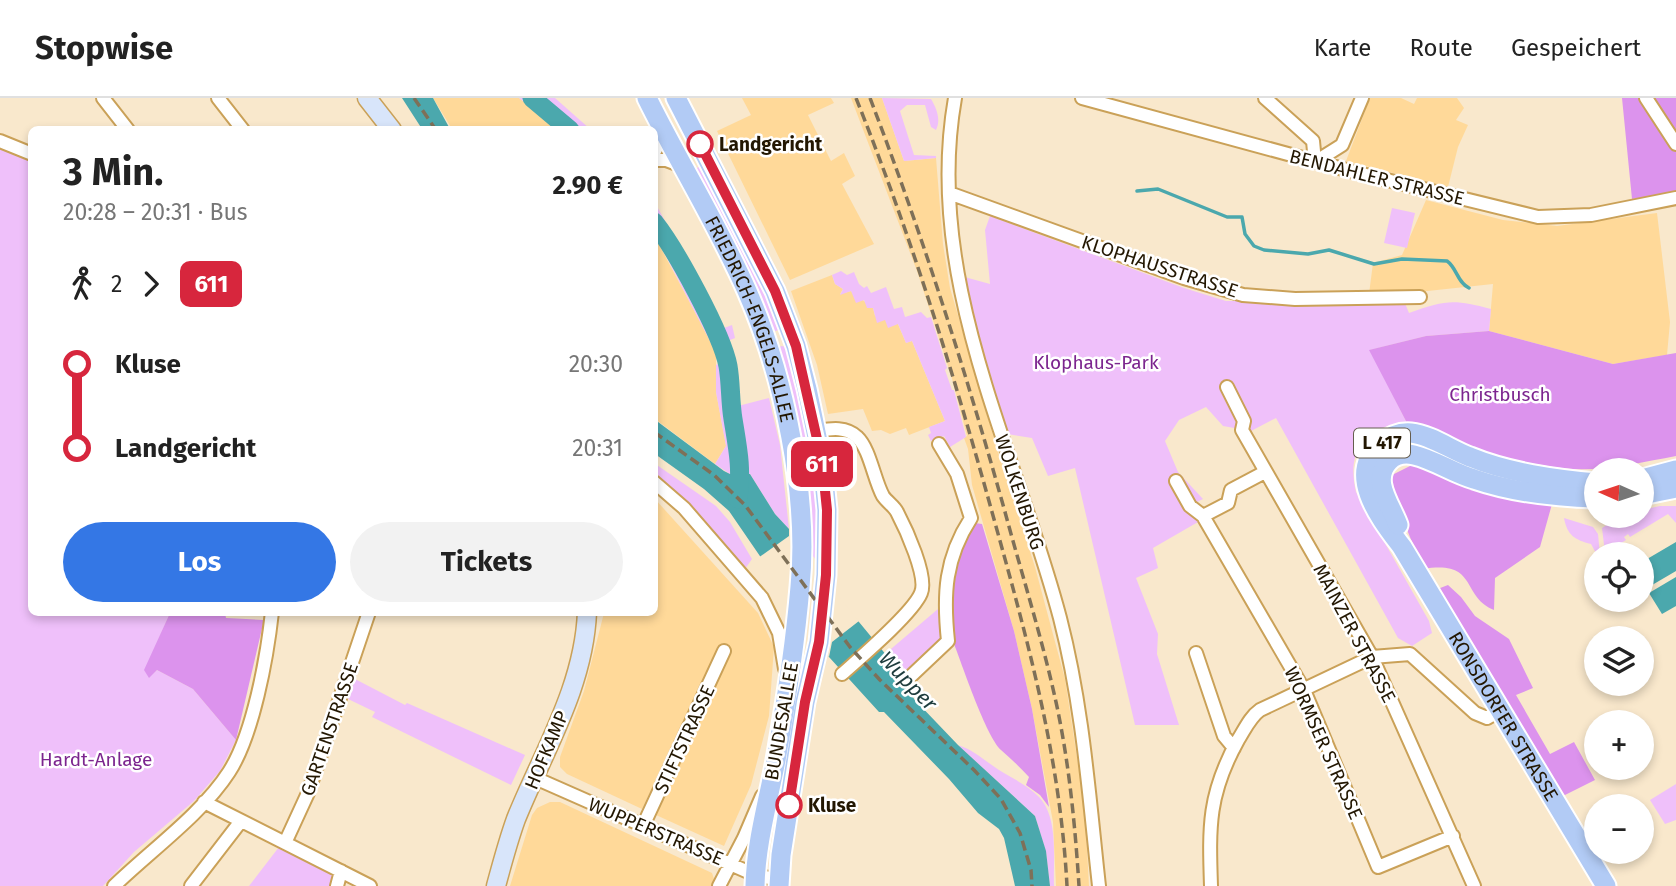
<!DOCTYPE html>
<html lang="de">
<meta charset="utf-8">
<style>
:root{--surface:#fff;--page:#f2f2f2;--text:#222;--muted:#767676;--line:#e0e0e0;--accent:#3477e5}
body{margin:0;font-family:"Fira Sans",sans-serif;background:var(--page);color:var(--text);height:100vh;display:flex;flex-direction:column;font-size:26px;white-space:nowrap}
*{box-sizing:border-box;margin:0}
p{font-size:23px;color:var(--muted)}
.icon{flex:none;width:38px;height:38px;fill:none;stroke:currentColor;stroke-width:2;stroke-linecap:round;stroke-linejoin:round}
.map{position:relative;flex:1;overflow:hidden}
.panel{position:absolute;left:28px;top:28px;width:630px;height:490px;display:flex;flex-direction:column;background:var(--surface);border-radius:10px;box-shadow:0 4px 10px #0003}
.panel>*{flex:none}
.badge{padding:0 14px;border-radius:10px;font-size:24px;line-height:46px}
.needle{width:46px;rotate:273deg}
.controls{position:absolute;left:1584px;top:360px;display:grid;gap:14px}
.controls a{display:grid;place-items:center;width:70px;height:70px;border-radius:50%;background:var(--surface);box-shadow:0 4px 10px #0003;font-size:35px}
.map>.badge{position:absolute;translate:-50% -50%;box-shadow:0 0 0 4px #fff}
.legs{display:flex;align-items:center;gap:10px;height:77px;padding:0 35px;font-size:23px}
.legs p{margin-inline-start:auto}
.overview{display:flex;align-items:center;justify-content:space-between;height:119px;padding:0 35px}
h1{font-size:38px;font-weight:700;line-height:52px}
.button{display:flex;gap:14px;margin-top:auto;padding:14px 35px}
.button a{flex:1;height:80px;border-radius:42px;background:var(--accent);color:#fff;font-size:28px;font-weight:700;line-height:80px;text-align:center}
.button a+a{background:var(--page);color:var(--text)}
ul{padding:0 35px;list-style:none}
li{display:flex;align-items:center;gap:24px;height:84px;font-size:26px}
li i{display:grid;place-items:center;width:10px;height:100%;margin:0 9px;background:currentColor}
li i::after{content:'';width:18px;height:18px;margin:-9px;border:5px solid;border-radius:50%;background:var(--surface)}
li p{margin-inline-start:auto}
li:first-child i{background:linear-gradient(#0000 50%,currentColor 0)}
li:last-child i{background:linear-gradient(currentColor 50%,#0000 0)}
header{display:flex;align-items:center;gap:42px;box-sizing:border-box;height:98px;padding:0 35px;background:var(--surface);border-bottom:2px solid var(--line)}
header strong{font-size:33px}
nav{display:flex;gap:38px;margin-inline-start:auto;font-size:24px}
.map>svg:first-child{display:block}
</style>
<header>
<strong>Stopwise</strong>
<nav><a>Karte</a><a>Route</a><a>Gespeichert</a></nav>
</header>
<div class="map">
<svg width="1676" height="788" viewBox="0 0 1676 788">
<rect width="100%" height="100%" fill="#f9e8cc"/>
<path fill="#ffd999" d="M433 0H519L560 31H452Z
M742 0H831L834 5 808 17 831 63 844 55 855 78 842 86 874 146 790 182 717 33 751 17Z
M851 0H882L904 63 936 60 943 146 950 190 997 351 1035 469 1065 581 1085 712 1089 788H1056L1053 724 1032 611 1014 533 972 387 968 351 964 340 967 338 951 277 917 173Z
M1370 0H1401L1414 6 1417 0H1457L1464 10 1456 22 1468 27 1458 49 1448 89 1346 63Z
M1426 102 1503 122 1557 128 1657 115 1670 224 1667 257 1613 266 1489 233 1493 186 1409 195 1369 196 1373 165 1402 157Z
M654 137 716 254V294L726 348 715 366 655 321Z
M832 177 835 186 843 191 840 196 851 193 873 210 875 218 898 226 906 245 912 243 945 323 909 337 906 330 890 336 881 332 872 333 863 311 828 316 817 267 791 193Z
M655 401 758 515 774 549 769 618 751 687 724 748 656 717 724 568 727 548 717 550 718 558 698 600H695L642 711 567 676 560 669V659L584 593 604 515 654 514Z
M550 704H560L712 775 714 781 711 788H510L532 717 537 710Z"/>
<path fill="#efc0fa" d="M519 0H555L590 31H560Z
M882 0 931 1C937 11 941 22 936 32L931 29 925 7H907L900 13 914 57 936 58V60L904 63Z
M0 46 31 60 32 514 170 515 145 572 149 579 157 572 193 591 236 642 220 673 194 703 134 754 103 788H0Z
M700 68 704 69 739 138 782 231 772 234 694 72Z
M654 103 724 230 732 227 735 240 713 249 655 137Z
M1392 110 1415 115 1407 150 1384 145Z
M990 118 1184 190 1226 203H1404L1409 215C1445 202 1454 201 1491 211L1489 233 1426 238 1370 252 1407 325C1399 327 1387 327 1380 331 1353 345 1350 368 1356 394L1429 523 1432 535 1412 548 1398 540 1276 320 1251 333 1223 328 1206 309 1179 322 1165 343 1178 374 1203 401 1189 408 1198 424 1153 450 1158 470 1136 480 1158 536 1157 556 1179 627H1135L1075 370 1048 378 1032 340 1007 336 961 178 990 186 985 132Z
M841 173 847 177 854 174 859 186 864 190 867 188 871 195 886 189 894 211 902 209 905 219 921 214 927 220 931 219 947 270 945 272 952 292H954L966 339 950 349 944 338 931 343 928 337 931 335 929 329 945 323 912 243 906 245 898 226 888 230 885 222 877 225 873 210H867L864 202 856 205 851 193 840 197 843 191 835 186 832 177Z
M781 248 788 249 814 348 822 471 813 458 811 407 804 389 778 251Z
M735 259 738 308 769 300 780 347 789 431 775 416 750 376H730L715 366 726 348 716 294V267Z
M654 365 716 408 730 424 752 461 745 471 692 410 655 374Z
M1660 408H1676V425L1668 416 1630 439 1628 436 1624 439 1626 442 1605 455 1602 430 1613 423 1619 422 1622 426 1625 425 1621 419 1615 418H1642V412Z
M1564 420 1593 429 1598 436 1600 457H1597L1591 446C1575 442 1567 437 1564 420Z
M938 511 942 542 905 577 885 556Z
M355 581 405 607 407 605 525 657 511 687 372 619 375 614 348 601Z
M958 647C974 652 985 663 999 672 1012 680 1029 688 1039 699 1059 720 1053 761 1054 788H1050L1046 754 1035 718Z
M1676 686V722L1665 726 1650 702Z
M279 749 332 777 330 788H249Z"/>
<path fill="#dc93ed" d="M1622 0H1676V94L1632 101Z
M1489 233 1613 266 1676 255V358C1643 364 1607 373 1574 371 1548 370 1497 359 1473 350 1450 342 1431 329 1407 325L1369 252 1426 238Z
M1414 366 1552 406 1540 449 1495 480 1494 512C1460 498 1479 462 1423 471L1388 385 1392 377Z
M975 425 982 426 1014 533 1032 611 1049 709 1040 697 1026 687 1029 679C1020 669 1011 661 1001 652 986 638 963 569 954 546L949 540V504L960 447Z
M1448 487 1461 499 1475 518 1509 541 1533 590 1516 597 1550 656 1574 644 1595 682 1563 698 1435 492Z
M170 515H225L226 520 264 522 236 642 193 591 157 572 149 580 144 572Z"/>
<path fill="#4ba8ad" d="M402 0H433L450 31H422Z
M654 321 724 373 730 376H750L775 416 789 431 822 484 859 524 906 581 914 601 958 647 1035 718 1046 753 1050 788H1015L1004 740 999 731 978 715 949 681 884 614H879L829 559 729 413 704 391 655 356Z
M1676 444V473L1647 490 1642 482V464Z
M1676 479V508L1662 516 1649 495Z"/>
<path fill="#f9e8cc" d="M789 426 825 482 859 523 832 544 829 559 758 460 789 438Z"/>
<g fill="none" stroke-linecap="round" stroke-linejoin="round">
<path stroke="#4ba8ad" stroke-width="3.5" d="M1137 93 1158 91 1227 119H1242L1245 136 1254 148 1264 152 1308 156 1329 152 1374 166 1402 161 1447 163C1457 170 1457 184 1469 190"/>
<path stroke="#4ba8ad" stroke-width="19" d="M532 0 570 32
M654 124C675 150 722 236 728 268 731 285 730 303 733 321 738 352 742 370 738 401"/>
<g stroke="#caa158" stroke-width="16">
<path id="street" d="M103 0 128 32
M218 0 243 32
M955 0C923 180 1015 350 1060 520 1083 609 1089 698 1099 788
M1082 0 1354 74 1538 119 1591 117 1676 100
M1265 0 1313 43 1315 64
M1646 0 1676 46
M0 43 32 56
M654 55 660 44 661 30
M654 62H666L682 68
M1315 64 1342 47 1362 0
M949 95 1184 180 1243 197 1295 201 1420 199
M1227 289 1244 323 1242 332 1372 559 1474 788
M816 333C830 331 846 328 857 339 870 351 874 382 883 398 887 404 894 408 897 414 906 431 928 479 921 495 913 515 860 560 842 576
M1176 383 1190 408 1203 418 1304 592 1378 769 1453 738
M654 384 684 410 762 500 779 535 785 571
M1203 418 1228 405 1231 392 1265 374
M1196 555 1224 638 1234 650
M911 578 948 543C943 496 945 460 971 420L957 376 939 346
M535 680 755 777 779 782
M204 704 370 788
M643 728 724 553
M285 745 308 695 369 514
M114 788C150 753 202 716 229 674 253 637 267 560 272 514
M191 788 241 723
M337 788 341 773
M719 788 744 740 762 698
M1211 788C1209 728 1208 696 1238 642 1245 631 1250 619 1260 612L1372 559 1410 556 1475 615 1487 620 1499 613"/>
</g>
<g stroke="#caa158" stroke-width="21">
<path id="secondary" d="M367 0 392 32
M496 788C502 766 508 743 516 721 543 654 584 589 587 514"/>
</g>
<g stroke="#fff" stroke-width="23">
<g id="primary">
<path id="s1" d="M647 0C679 65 718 127 747 193 784 277 809 398 800 489 795 547 786 605 776 662 768 704 756 745 755 788"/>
<path d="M676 0 775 193 796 248 807 291 822 363 827 412 826 477 819 544 805 604 781 757 779 788"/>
<path d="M1642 381 1676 372"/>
<path id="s2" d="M1596 385C1554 381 1509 375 1470 359 1451 352 1431 337 1411 335 1400 334 1389 339 1381 346 1345 377 1381 421 1402 449L1606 788"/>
<path d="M1642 397 1676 390"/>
<path d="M1398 427C1391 407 1370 382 1389 363 1396 356 1405 355 1414 357 1435 362 1453 375 1474 381 1512 394 1556 399 1596 400"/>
</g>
</g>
<use href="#street" stroke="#fff" stroke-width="12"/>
<use href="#secondary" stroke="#d8e5fa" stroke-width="18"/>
<use href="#primary" stroke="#b2cbf5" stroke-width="19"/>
<path stroke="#7e7058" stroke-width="3.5" stroke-dasharray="10 5" stroke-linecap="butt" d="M414 0 436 32
M856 0C910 135 953 273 992 414 1027 540 1060 657 1067 788
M870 0C922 136 966 274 1005 414 1022 477 1042 540 1056 604 1069 664 1075 726 1079 788
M654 334 714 377 745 407 850 549 880 582 974 672 1001 701 1020 735 1031 772 1032 788"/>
</g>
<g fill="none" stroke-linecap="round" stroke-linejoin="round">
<g stroke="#fff" stroke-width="16">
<path id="line-1" d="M700 46 775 193 796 248 822 363 827 412 826 477 819 544 805 604 789 707"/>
</g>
<use href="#line-1" stroke="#d7263d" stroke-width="10"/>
</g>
<g fill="#fff" stroke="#d7263d" stroke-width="3.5">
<circle cx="700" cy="46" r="12"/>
<circle cx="789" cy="707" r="12"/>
</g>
<g text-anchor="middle" stroke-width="5" stroke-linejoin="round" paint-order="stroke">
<rect fill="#fff" stroke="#655d4e" stroke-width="2" x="1354" y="330.5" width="56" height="29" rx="5"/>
<g font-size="18" font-weight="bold" fill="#231702">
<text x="1382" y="351">L 417</text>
</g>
<g font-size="19" font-weight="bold" fill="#231702" stroke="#fff" text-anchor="start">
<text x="719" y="53">Landgericht</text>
<text x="808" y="714">Kluse</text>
</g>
<g font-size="19" fill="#231702" stroke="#fff">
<text transform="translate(1377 79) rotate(14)" y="7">BENDAHLER STRASSE</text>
<text transform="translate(1160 168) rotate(18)" y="7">KLOPHAUSSTRASSE</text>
<text dy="7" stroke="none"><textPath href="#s1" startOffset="245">FRIEDRICH-ENGELS-ALLEE</textPath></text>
<text transform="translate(1020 394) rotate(72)" y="7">WOLKENBURG</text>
<text transform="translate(1355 535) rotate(62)" y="7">MAINZER STRASSE</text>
<text dy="7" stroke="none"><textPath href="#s2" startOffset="541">RONSDORFER STRASSE</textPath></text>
<text transform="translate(781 623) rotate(-80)" y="7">BUNDESALLEE</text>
<text transform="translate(329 631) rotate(-71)" y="7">GARTENSTRASSE</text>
<text transform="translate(684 641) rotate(-65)" y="7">STIFTSTRASSE</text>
<text transform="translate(1324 645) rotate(66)" y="7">WORMSER STRASSE</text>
<text transform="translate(546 652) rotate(-67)" y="7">HOFKAMP</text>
<text transform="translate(656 733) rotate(23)" y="7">WUPPERSTRASSE</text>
</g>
<g font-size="19" fill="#7c258f" stroke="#fff">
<text x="1096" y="271">Klophaus-Park</text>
<text x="1500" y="303">Christbusch</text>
<text x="96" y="668">Hardt-Anlage</text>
</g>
<g font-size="21" font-style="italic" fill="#1e3c3d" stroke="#fff">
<text transform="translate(908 583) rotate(46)" y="7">Wupper</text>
</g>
</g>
</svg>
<div class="controls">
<a><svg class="needle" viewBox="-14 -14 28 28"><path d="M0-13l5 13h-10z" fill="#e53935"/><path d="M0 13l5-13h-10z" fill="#767676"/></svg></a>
<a><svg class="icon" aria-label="locate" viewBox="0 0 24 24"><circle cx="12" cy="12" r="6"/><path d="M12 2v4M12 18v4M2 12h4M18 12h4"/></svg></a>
<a><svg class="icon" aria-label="layers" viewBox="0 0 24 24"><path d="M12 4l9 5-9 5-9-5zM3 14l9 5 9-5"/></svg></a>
<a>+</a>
<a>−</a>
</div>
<b class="badge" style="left:822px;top:366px;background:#d7263d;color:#fff">611</b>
<section class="panel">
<div class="overview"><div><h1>3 Min.</h1><p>20:28 – 20:31 · Bus</p></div><b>2.90 €</b></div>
<div class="legs"><svg class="icon" aria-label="walk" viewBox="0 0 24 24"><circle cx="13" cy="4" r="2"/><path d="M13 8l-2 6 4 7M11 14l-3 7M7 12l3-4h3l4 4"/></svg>2<svg class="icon" aria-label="forward" viewBox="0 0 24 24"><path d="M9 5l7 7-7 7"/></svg><b class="badge" style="background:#d7263d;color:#fff">611</b></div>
<ul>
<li><i style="color:#d7263d"></i><b>Kluse</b><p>20:30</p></li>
<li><i style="color:#d7263d"></i><b>Landgericht</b><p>20:31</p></li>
</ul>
<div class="button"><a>Los</a><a>Tickets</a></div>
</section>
</div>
